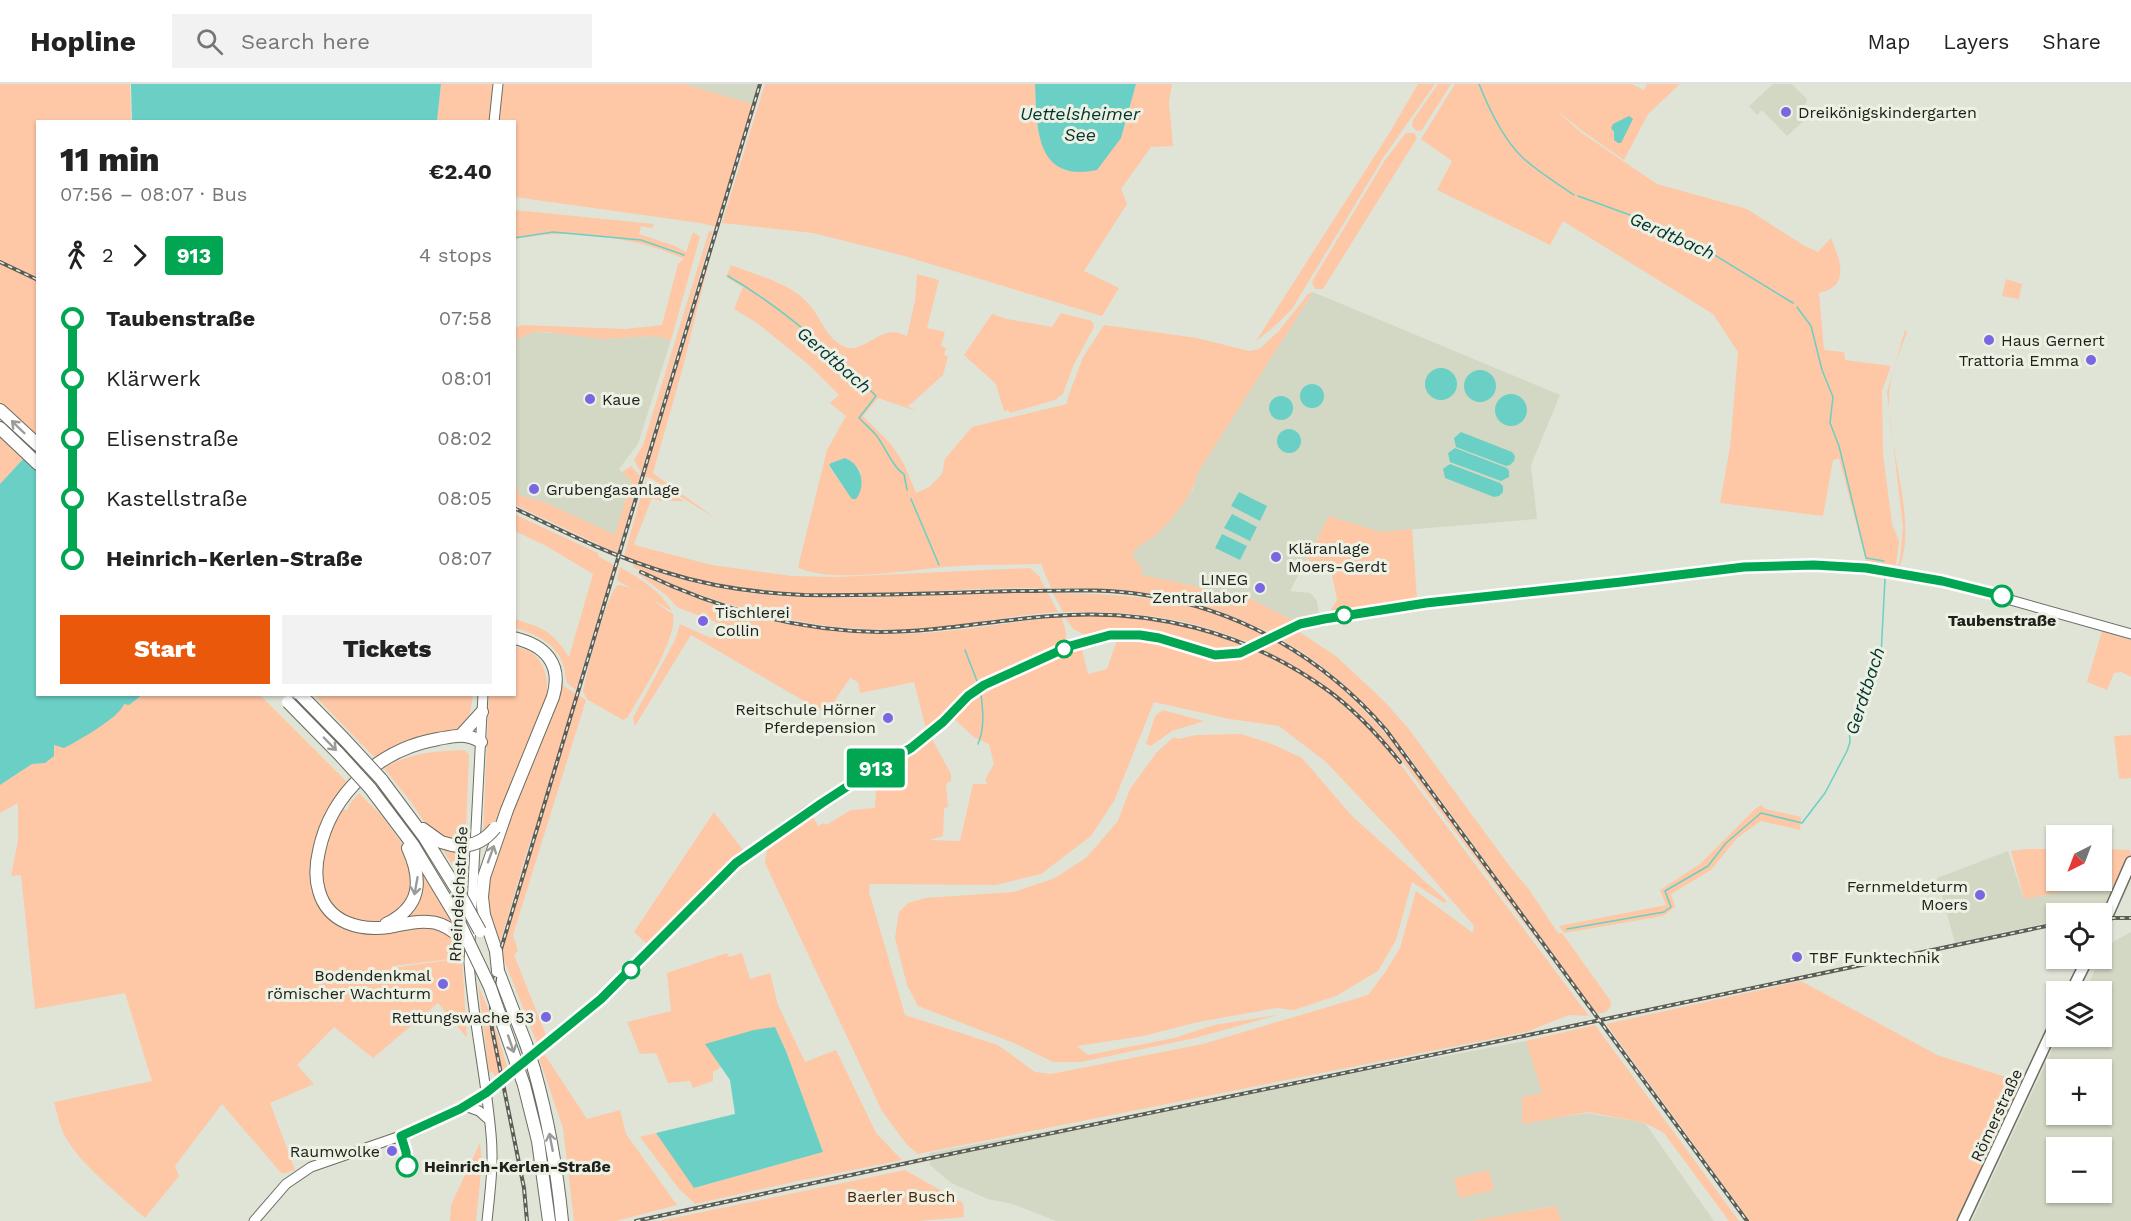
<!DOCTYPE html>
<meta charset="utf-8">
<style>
:root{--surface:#fff;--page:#f2f2f2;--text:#222;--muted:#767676;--line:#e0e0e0;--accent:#ea580c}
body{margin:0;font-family:"Work Sans",sans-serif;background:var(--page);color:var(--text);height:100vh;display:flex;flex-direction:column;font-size:22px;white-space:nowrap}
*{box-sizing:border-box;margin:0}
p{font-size:20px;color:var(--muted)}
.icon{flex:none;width:33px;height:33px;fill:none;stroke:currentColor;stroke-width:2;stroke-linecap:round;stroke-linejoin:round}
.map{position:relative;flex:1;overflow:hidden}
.drawer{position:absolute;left:36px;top:36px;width:480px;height:576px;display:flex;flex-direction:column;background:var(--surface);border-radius:0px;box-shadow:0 2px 4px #0004}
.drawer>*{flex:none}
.badge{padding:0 12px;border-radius:4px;font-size:21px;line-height:39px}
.needle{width:39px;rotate:222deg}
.controls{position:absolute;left:2046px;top:741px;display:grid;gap:12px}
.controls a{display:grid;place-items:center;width:66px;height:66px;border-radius:0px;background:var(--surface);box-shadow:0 2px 4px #0004;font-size:30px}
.map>.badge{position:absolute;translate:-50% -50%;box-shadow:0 0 0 3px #fff}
.legs{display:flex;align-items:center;gap:9px;height:66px;padding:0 24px;font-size:20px}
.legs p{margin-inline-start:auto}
.summary{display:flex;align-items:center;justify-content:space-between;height:102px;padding:0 24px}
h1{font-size:33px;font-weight:800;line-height:45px}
.button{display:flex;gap:12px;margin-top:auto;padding:12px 24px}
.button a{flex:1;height:69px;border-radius:0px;background:var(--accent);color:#fff;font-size:24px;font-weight:800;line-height:69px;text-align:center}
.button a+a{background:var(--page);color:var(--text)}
ul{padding:0 24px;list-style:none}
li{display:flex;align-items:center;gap:21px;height:60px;font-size:22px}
li i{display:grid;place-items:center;width:9px;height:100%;margin:0 8px;background:currentColor}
li i::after{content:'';width:15px;height:15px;margin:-8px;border:4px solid;border-radius:50%;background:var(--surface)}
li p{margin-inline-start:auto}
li:first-child i{background:linear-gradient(#0000 50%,currentColor 0)}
li:last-child i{background:linear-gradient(currentColor 50%,#0000 0)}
header{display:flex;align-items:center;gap:36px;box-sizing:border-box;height:84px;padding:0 30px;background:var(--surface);border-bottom:2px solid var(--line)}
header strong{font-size:28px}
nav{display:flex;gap:33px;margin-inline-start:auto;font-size:21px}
.search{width:420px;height:54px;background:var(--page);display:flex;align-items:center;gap:15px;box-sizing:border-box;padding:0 21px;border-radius:0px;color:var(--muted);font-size:22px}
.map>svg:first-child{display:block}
</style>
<header>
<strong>Hopline</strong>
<div class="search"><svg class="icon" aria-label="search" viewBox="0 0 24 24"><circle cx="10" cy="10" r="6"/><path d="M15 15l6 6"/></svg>Search here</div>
<nav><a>Map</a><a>Layers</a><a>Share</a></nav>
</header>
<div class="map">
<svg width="2131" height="1137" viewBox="0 0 2131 1137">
<rect width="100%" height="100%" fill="#e0e4d7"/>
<path fill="#d3d8c4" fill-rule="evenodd" d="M684 0H762L756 21Z
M1773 0H1792L1807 15 1805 23 1808 33 1787 52 1762 26 1757 31 1749 22Z
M1313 208 1560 311 1531 381 1537 435 1380 448 1329 432 1290 507 1310 509 1314 513 1317 517 1319 531 1294 537 1241 510 1227 512 1190 501 1141 491 1139 480 1132 473V469L1140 460 1159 448 1193 405 1197 390Z
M534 248 574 250 602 255 655 252 671 256 638 360 619 385 631 397 615 452 546 419 518 411V405L514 403V256Z
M2008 767 2024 815 2092 802 2118 800 2104 831 2056 830V837L1955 859 1937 794Z
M2131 848V1137H1972L2058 953 2102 952V908L2086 907 2099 875 2102 874 2104 863ZM2056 986H2102V1030H2056ZM2056 1064H2102V1108H2056Z
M1526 957 1542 1009 1522 1039 1587 1029 1645 1039 1714 1137H1561L1555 1122 1472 1137H1056L1012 1120 988 1115 951 1099 930 1081 929 1069Z"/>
<path fill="#fec7a6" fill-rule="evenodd" d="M0 0H130L131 37 38 38 37 360 0 400Z
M441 0H684L756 21 716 143 700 139 515 113 514 38H437Z
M765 0H1035C1037 32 1033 72 1067 87L1121 54 1136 0H1172L1169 19 1173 62 1151 63 1121 105 1127 120 1084 187 1119 204 1102 232 901 171 813 149 722 139Z
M1418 0H1435L1385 71 1292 225 1276 241 1256 257 1390 48Z
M1438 0H1451L1422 46 1417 47 1412 42 1413 36Z
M1455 0H1632L1644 6 1647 0H1680L1648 30 1624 76 1581 46 1554 24 1579 47 1657 100 1747 125 1803 161 1818 168 1831 154C1840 176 1851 202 1819 209L1824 266 1844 268 1845 276 1891 282 1882 307 1883 370 1892 440 1899 457 1896 481 1866 477 1839 374 1833 376 1823 432 1720 419 1730 363 1738 268 1713 230 1563 137 1550 161 1437 106 1452 77 1421 55Z
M1406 49H1414L1417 54 1323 205H1315L1312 199 1313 196 1385 76Z
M515 126 654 140 652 144 641 142 639 150 675 162 686 168 693 148 700 153 671 256 655 252 602 255 547 248H534L515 256V244L523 241 625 245 662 241 678 180 684 175C643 156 588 147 542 151 533 152 524 154 515 155Z
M709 147H713L641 389 634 376 643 361Z
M731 181C756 191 787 198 806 217 821 232 825 254 845 263 859 269 875 251 888 249 895 247 901 250 907 252L915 217 917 190 939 196 927 244 945 248 941 262 946 264 944 271 948 272 943 291 912 319 907 322 916 327 878 314 863 332 890 359 904 380 916 409 929 403 942 390 945 375 972 343 1067 320 1068 313 1083 273 1104 241 1197 254 1249 267 1259 265 1279 247 1308 210 1313 208 1197 390C1196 407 1170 438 1157 450 1148 458 1137 460 1132 471L1141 483 1142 491 1190 501 1227 512 1241 510 1294 537 1270 549C1194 511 1135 503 1051 504L1041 480C1009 481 976 480 944 483 909 486 827 500 798 483L827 366 846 332 830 319 839 311 809 281 757 239 734 225 743 203 726 193ZM847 374 858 384 861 390 852 415 829 382 832 378Z
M705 185H707L683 283 653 389 715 434 652 395 643 392Z
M2006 195 2022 200 2019 215 2002 212Z
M1061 229 1092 237 1094 243 1074 280 1063 310 1055 316 1010 329 1008 326 1004 327 996 300 964 271 992 230 1007 235 1052 243Z
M1905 246 1907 248C1899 270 1889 292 1889 316 1888 364 1917 437 1900 482L1898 481 1900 476 1903 443 1887 308Z
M631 382 640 392 617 469 515 421V403L518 405 519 411 546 419 615 451 631 397 622 388Z
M649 397 684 417H661L652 414 634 460 638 462 712 481 792 492 836 493 1030 484 1039 492 1045 504C958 503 870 515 782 508 727 504 674 492 624 472L645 398Z
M514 430 598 469V472L614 481 576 606 567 599C565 593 565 586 563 580 555 558 535 550 515 544V535C545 545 551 546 569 573L593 490 548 463 515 447Z
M1329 432 1380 448 1412 445 1417 515 1329 529 1337 516 1332 491 1307 475Z
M634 480C675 495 716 505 759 510 855 520 952 507 1048 509L1058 528C1016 530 973 541 931 544 828 552 735 529 641 487L633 483Z
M620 483C638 493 662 508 672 527L618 497 617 494Z
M636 488C726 533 824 554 924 549 970 546 1016 537 1061 533 1065 542 1069 552 1063 562L974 601 927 649 914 598 860 609 858 598 850 594 837 613 828 631 691 551 635 642 633 634 676 554 680 540 711 554 728 548 733 550 735 549 706 533 707 530 702 528 700 532 677 523 667 512Z
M618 501C637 503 657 520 673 530 678 555 641 609 628 633L623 636 588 616 583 608C586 591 607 508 618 501Z
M1053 509C1126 510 1200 514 1266 551L1250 559C1184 532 1133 527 1063 528Z
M1109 532C1157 535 1201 544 1245 561L1236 566 1215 567 1171 553 1123 545 1088 552 1073 545 1065 533Z
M1295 545 1337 573 1385 618 1408 644 1511 784 1528 804 1558 849H1562L1610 916 1611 922 1606 928 1597 930 1407 670C1371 624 1329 581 1277 553Z
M2102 547 2131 556V593L2121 588 2114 589 2107 606 2087 598Z
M1118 553C1155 553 1194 577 1228 575 1237 574 1245 569 1254 565 1311 589 1361 633 1400 680L1589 932 1569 931 1526 948 918 1070 907 1061 882 1027 765 779 767 763 812 731 818 742 824 739 826 741 851 726 875 724 877 687 931 653 951 690V697L946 700 948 723 944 724 943 752 929 756 960 757 973 700H988L985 696 994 680 989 660 975 654 952 633C986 597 1036 581 1081 562L1088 590 1107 585ZM1154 618 1230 635 1279 642 1326 678 1392 748 1474 842 1473 849 1416 807 1400 864 1386 887 1368 911 1203 960 1051 990 1035 988 998 961 905 931 869 808 870 800 996 801 1041 790 1091 752 1114 717Z
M1273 555C1353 598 1404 671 1456 742 1486 784 1517 825 1546 868L1397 670C1356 626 1312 590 1258 563Z
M515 563C540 565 549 588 547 611L499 733 483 750 489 611 514 610Z
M559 599 586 616 513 851 518 867 514 871 546 951 537 959 501 868 535 754H531L499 862C488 836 486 813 491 785Z
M142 611H260L348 699 340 725 348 726 349 721 359 709 381 731 421 785 455 844 456 854 466 873 393 882 392 884 462 874 467 954 438 919 373 974 334 943 297 981 314 1000 270 1019 295 1086 282 1090 222 1020 175 1082 179 1092 145 1134C120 1111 78 1079 64 1050 59 1040 57 1028 54 1018L152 997 125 909 35 925 21 791 11 792 18 757V719L0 729V701L32 680 45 679 54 660 124 619 129 621Z
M314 611H473L470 630 464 646 377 676Z
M1163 626 1204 637 1172 647 1151 662 1146 660 1155 632Z
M1241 650 1272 660 1302 674 1353 733 1447 817 1444 819 1412 798 1396 856 1378 887 1336 912 1294 926 1276 924 1198 938 1143 952 1077 962 1088 971 1174 954 1214 941 1277 931 1195 954 1081 978H1053L1014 959 918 922 907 901 895 854 899 828 908 819 925 814 1014 808 1055 794 1086 774 1118 737 1130 705 1157 668 1174 653 1178 655 1196 651Z
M2131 651V694L2119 695 2114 652Z
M464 666 469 670 464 798 411 718 384 684C409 669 436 667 464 666Z
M1761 721 1766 725 1801 733 1800 746 1761 737 1737 754 1711 786 1671 810 1675 823 1663 832 1564 849 1559 842 1666 821 1660 806 1700 780 1755 725Z
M714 728 743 766 647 860 634 848Z
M2027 765H2056V796H2102V765L2130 766 2131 771 2118 800 2092 802 2024 815 2011 767Z
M727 869 729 873 742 869 750 895 770 889 778 921 805 978 836 966 876 1049 902 1076 798 1097 695 1120 679 1105 640 1053 656 1049 695 1104 823 1068 786 967 775 943 706 960 721 983 713 988V997L693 1004 690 997 668 999 656 969 640 970 627 938 671 927 667 889Z
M1801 897 1937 971 2022 998 1959 1137H1750L1606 940Z
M478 900 496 946 508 986 496 995 493 988 489 989Z
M1595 941 1739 1137H1729L1664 1049 1645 1039 1588 1028 1522 1040V1013L1542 1009 1526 957Z
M543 968 587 1035 620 1026 626 1050 677 1121 616 1137H574L563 1044 538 971Z
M480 1059 482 1078 476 1137H450L451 1121Z
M905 1086 963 1119 964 1133 918 1137H659Z
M1489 1086 1494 1106 1459 1114 1454 1094Z
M1556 1122 1561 1137H1472Z"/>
<path fill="#6ad0c5" d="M131 0H441L437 37 132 38Z
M1035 0H1136L1121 54 1097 86C1035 99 1037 44 1035 0Z
M1629 32 1633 35 1621 59H1618L1614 56V48L1611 44 1613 40Z
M1425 300a16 16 0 1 1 32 0a16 16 0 1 1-32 0Z
M1464 302a16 16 0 1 1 32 0a16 16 0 1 1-32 0Z
M1300 312a12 12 0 1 1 24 0a12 12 0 1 1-24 0Z
M1495 326a16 16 0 1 1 32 0a16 16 0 1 1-32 0Z
M1269 324a12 12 0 1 1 24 0a12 12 0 1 1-24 0Z
M1277 357a12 12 0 1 1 24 0a12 12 0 1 1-24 0Z
M1461 348 1512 368 1515 372 1514 377 1510 381 1506 382 1456 363 1454 354Z
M37 360 38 610 142 611 129 621 124 620C120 633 78 657 64 664L54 661V672L45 679 32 680 0 701V400Z
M1455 364 1507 384 1509 387V393L1501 397 1450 378 1448 369Z
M845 374C861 380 867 401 856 415H852L849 411 829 381 831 379Z
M1450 380 1500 399 1503 402V408L1499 412 1494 413 1445 394 1443 385Z
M1239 408 1267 422 1260 437 1231 422Z
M1232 430 1257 443 1250 457 1224 444Z
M1222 450 1247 462 1240 476 1215 464Z
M775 943 786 967 823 1068 694 1104 656 1049 735 1030 730 996 705 960 754 946Z"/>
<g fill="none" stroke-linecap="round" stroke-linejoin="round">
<path stroke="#6ad0c5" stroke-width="1.5" d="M1479 0C1489 25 1502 53 1521 72 1536 87 1557 99 1574 111
M1578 112 1641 135 1695 159 1793 219
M514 154 553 148 641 156 684 171
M728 192C781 223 833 268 876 312L859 334C865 340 871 345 876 351 885 362 893 384 904 390L907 406
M1797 223 1811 242 1822 286 1833 313 1830 339 1839 362 1866 474 1884 477
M911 415 939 481
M965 566 977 597
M978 660C985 643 983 628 981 610
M1567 845 1664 828 1671 823 1665 807 1708 782 1726 759 1761 729 1802 739 1825 709 1847 667 1850 658 1849 642 1858 618 1872 580 1881 571 1885 495"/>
<g stroke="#6b6e62" stroke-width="11">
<path id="secondary" d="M494 38 498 0
M483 610 469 878C473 936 486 992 491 1050 494 1079 490 1108 487 1137
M465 1022 479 1027 489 1036
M254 1137 286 1100 311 1083 415 1047 473 1018 486 1009 611 906 736 779 805 729 871 687 911 664 943 638 968 612 984 601 1070 562 1110 551H1140L1159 554 1215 571 1240 569 1300 540 1394 523 1744 483 1814 481 1866 485 1943 497 2131 550"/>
</g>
<g stroke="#6b6e62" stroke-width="13">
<path id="primary" d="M2102 844 2131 778
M2071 908 2088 874
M1963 1137 2056 938"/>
</g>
<g stroke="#6b6e62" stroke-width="14">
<path id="motorway" d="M0 326 38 361
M0 344 38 380
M462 650 482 628
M381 695 425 754 459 809
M370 704 413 761 457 834
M423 745 441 758 452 761
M386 840C421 823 423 797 408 764
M454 848C447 843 439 838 429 838 415 836 402 841 389 843 360 847 328 839 319 807 315 794 316 780 319 767 331 709 380 665 438 655 454 652 466 648 481 658
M496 867 484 831 482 813 484 793 507 726 553 613C563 580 545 561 514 554
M498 887 526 960
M534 985C548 1035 557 1085 562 1137
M524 1001 538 1057 549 1137"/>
</g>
<use href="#secondary" stroke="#fff" stroke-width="9"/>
<use href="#primary" stroke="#fff" stroke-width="10"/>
<use href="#motorway" stroke="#fff" stroke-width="12"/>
<g stroke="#5b5d56" stroke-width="4">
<path id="rail" d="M0 178 38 196
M514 424C564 448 614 473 668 489 712 503 758 509 804 511 874 512 944 509 1014 507 1057 507 1102 504 1145 511 1240 525 1324 574 1386 646L1747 1137
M641 488C715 524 797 547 880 548 938 548 995 536 1052 532 1150 524 1245 547 1326 605 1354 625 1378 651 1400 678
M2102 834H2131
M527 1137 524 1104 492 945 491 922 498 875 760 0
M636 1137 926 1075 1577 941 2056 840"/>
</g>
<use href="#rail" stroke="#edf1e4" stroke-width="1.5" stroke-dasharray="4.5" stroke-linecap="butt"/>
<g stroke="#6b6e62" stroke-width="14" stroke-linecap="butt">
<path id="motorway-bridge" d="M300 610 345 656 381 695
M288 618 339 670 370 704
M452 761C470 764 484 758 495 744
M459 809 480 847
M457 834 490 903 524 1001
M496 867 498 887
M526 960 534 985"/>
</g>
<use href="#motorway-bridge" stroke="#fff" stroke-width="12"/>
</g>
<defs><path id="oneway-shaft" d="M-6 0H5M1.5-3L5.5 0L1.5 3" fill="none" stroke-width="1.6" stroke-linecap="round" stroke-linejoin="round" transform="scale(1.5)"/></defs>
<g stroke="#9b9b99">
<use href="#oneway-shaft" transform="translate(18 343) rotate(-136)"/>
<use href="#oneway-shaft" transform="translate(330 660) rotate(46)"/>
<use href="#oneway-shaft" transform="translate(491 770) rotate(-70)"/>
<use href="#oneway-shaft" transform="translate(416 802) rotate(100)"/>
<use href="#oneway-shaft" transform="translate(511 960) rotate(71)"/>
<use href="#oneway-shaft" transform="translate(551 1058) rotate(-101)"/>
</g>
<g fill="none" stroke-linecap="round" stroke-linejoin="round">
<g stroke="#fff" stroke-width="14">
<path id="line-1" d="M407 1082 406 1068 401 1052 460 1025 486 1009 601 915 736 779 822 719 871 687 911 664 943 638 968 612 984 601 1070 562 1110 551H1140L1159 554 1215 571 1240 569 1300 540 1324 535 1426 519 1621 498 1744 483 1814 481 1866 484 1942 497 2002 512"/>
</g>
<use href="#line-1" stroke="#00a651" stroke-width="9"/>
</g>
<g fill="#7b66e1" stroke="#edf1e4" stroke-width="2">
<circle cx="1786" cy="28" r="6"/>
<circle cx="1989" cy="256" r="6"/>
<circle cx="2091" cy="276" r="6"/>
<circle cx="590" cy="315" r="6"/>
<circle cx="534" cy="405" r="6"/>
<circle cx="1276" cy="473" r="6"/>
<circle cx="1260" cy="504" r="6"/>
<circle cx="703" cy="537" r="6"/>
<circle cx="888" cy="634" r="6"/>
<circle cx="1980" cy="811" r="6"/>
<circle cx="1797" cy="873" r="6"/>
<circle cx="443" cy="900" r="6"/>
<circle cx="546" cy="933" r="6"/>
<circle cx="392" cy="1067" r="6"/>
</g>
<g fill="#fff" stroke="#00a651" stroke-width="3">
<circle cx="2002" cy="512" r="10"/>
<circle cx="1344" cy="531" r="8"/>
<circle cx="1064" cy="565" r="8"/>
<circle cx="631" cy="886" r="8"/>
<circle cx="407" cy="1082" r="10"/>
</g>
<g text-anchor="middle" stroke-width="6" stroke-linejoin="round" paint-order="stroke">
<g font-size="16" fill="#20211d" stroke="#edf1e4" text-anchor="start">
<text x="1798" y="34">Dreikönigskindergarten</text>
<text x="2001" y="262">Haus Gernert</text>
<text x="2079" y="282" text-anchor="end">Trattoria Emma</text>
<text x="602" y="321">Kaue</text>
<text x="546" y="411">Grubengasanlage</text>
<text x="1288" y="470">Kläranlage<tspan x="1288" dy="18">Moers-Gerdt</tspan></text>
<text x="1248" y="501" text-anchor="end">LINEG<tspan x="1248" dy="18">Zentrallabor</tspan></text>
<text x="715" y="534">Tischlerei<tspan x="715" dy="18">Collin</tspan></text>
<text x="876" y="631" text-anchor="end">Reitschule Hörner<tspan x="876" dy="18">Pferdepension</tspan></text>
<text x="1968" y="808" text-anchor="end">Fernmeldeturm<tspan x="1968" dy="18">Moers</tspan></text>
<text x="1809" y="879">TBF Funktechnik</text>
<text x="431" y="897" text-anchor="end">Bodendenkmal<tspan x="431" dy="18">römischer Wachturm</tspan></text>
<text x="534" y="939" text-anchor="end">Rettungswache 53</text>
<text x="380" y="1073" text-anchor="end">Raumwolke</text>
</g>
<g font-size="16" font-weight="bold" fill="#20211d" stroke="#edf1e4">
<text x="2002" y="542">Taubenstraße</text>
<text x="424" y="1088" text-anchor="start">Heinrich-Kerlen-Straße</text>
</g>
<g font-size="16" fill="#20211d" stroke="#edf1e4">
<text transform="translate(458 810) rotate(-87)" y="6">Rheindeichstraße</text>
<text transform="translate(1996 1031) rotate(-65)" y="6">Römerstraße</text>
</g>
<g font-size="16" fill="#502505" stroke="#edf1e4">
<text x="901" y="1118">Baerler Busch</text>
</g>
<g font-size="18" font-style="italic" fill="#013430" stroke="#edf1e4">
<text x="1080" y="36">Uettelsheimer<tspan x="1080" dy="21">See</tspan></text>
<text transform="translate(1672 152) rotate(24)" y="6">Gerdtbach</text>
<text transform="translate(834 276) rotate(41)" y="6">Gerdtbach</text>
<text transform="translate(1865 607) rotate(-72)" y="6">Gerdtbach</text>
</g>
</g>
</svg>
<div class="controls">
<a><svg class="needle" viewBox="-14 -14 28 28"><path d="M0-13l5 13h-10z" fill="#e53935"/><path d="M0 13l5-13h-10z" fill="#767676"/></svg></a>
<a><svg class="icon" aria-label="locate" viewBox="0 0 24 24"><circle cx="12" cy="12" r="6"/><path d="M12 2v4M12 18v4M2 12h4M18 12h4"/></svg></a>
<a><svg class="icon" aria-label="layers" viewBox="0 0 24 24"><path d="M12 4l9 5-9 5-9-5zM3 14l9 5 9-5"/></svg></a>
<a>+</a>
<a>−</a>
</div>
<b class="badge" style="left:876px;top:684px;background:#00a651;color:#fff">913</b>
<section class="drawer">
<div class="summary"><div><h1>11 min</h1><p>07:56 – 08:07 · Bus</p></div><b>€2.40</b></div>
<div class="legs"><svg class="icon" aria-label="walk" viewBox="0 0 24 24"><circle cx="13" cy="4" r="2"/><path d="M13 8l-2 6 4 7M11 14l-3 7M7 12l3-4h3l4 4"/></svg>2<svg class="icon" aria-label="forward" viewBox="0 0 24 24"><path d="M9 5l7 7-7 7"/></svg><b class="badge" style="background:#00a651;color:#fff">913</b><p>4 stops</p></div>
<ul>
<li><i style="color:#00a651"></i><b>Taubenstraße</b><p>07:58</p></li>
<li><i style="color:#00a651"></i><span>Klärwerk</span><p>08:01</p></li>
<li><i style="color:#00a651"></i><span>Elisenstraße</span><p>08:02</p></li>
<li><i style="color:#00a651"></i><span>Kastellstraße</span><p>08:05</p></li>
<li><i style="color:#00a651"></i><b>Heinrich-Kerlen-Straße</b><p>08:07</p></li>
</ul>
<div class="button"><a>Start</a><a>Tickets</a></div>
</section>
</div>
